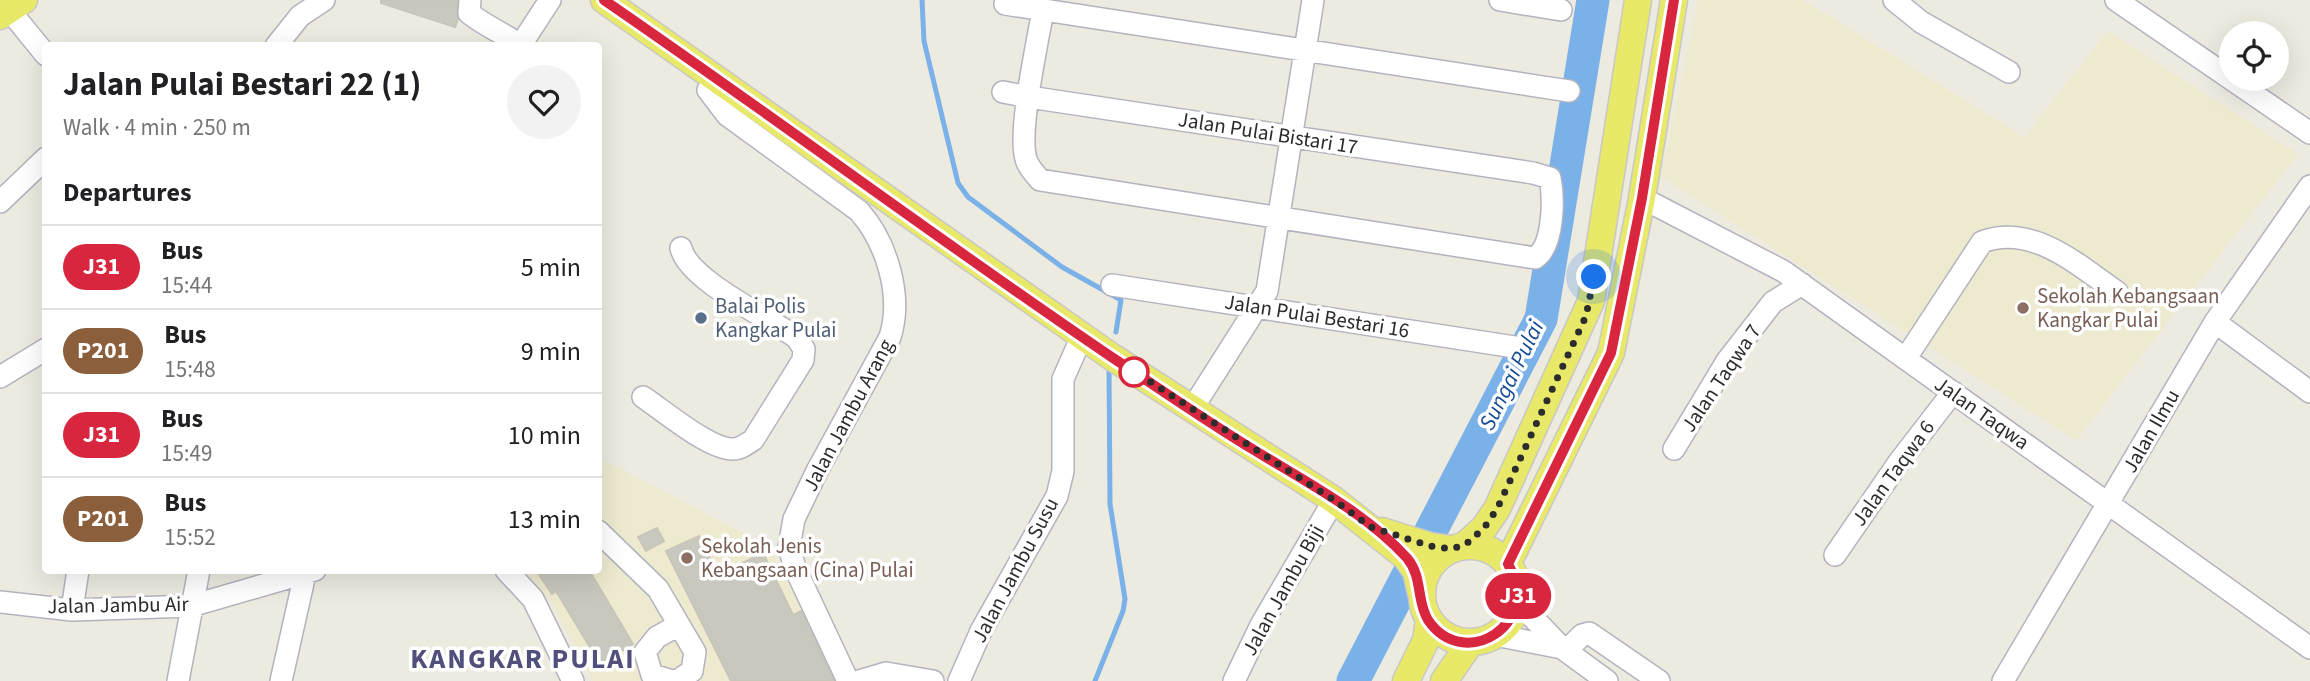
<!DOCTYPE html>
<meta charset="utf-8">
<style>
:root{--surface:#fff;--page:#f2f2f2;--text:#202124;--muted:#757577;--line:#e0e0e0}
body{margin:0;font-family:"Source Sans 3",sans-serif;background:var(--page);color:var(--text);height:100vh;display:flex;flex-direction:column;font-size:26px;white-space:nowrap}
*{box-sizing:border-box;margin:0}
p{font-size:23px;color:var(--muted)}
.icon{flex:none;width:38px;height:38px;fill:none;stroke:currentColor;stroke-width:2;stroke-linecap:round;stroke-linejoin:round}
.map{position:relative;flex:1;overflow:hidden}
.drawer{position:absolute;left:42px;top:42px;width:560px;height:532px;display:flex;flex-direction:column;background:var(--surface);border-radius:7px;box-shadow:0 7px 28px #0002}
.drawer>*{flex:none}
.badge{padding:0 14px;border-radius:23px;font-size:24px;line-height:46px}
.buttons{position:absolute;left:2219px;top:21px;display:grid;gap:14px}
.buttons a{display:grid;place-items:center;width:70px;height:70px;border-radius:50%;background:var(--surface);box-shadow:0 7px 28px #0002;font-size:35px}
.you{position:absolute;width:35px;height:35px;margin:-18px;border:5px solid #fff;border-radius:50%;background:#1a73e8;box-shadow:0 0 0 10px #1a73e833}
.map>.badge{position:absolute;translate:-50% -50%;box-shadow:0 0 0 4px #fff}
h2{padding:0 21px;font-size:26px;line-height:63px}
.round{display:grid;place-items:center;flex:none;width:74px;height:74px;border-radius:37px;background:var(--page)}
.summary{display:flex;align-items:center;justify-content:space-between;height:119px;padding:0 21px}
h1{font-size:33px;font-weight:700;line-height:52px}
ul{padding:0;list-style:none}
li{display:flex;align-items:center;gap:21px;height:84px;padding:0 21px;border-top:2px solid var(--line)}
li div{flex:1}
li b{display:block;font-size:26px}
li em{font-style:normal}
li .badge{min-width:77px;font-weight:700;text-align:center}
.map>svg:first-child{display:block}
</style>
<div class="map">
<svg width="2310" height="681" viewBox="0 0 2310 681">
<rect width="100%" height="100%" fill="#edeae0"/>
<path fill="#edead0" d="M1698 0H1803L2024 137 2108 31 2298 154 2076 440 1661 177Z
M599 458 769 546 839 681H593L550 600 525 571 598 570Z"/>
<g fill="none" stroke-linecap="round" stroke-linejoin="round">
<path stroke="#7ab1e8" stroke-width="5" d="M922 0 924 41 958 183 968 197 1062 267 1121 300 1116 332
M1095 681 1123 611 1125 599 1110 504 1109 366"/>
<path stroke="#7ab1e8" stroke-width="33" d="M1353 681 1541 319 1593 0"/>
</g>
<path fill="#c9c8be" stroke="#c8c6b9" stroke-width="2" d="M381 0H457L458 19 455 27 381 3Z
M657 528 664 541 646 551 638 537Z
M699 536 718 575 763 553 793 615 801 611 834 681H731L666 551Z
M536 570H589L633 644 600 664 556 591 552 594Z"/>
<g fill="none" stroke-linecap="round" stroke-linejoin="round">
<g stroke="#b3b3bf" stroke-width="24">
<path id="minor" d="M1 0 46 55
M470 0 469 13C485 26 503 33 520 45
M1500 0 1561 10
M1894 0 1921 22 2009 72
M2116 0 2310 133
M1005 4 1569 91
M276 46 300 16 324 0
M520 46 550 0
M708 90 727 115 859 211C887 243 903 296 890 337L817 471 794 519 789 547 795 568 848 681
M1003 92 1029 97 1533 173 1550 178C1554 198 1554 246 1535 258L1040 180C1036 175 1030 169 1027 162 1016 137 1038 41 1043 10
M1642 198 1783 271 2310 648
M0 202 46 158
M1112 285 1521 348
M2215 322 2310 392
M1906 358 1982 242C2032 223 2078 265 2117 292
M0 377 46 349
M643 397C664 411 710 450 733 449 741 449 746 444 753 440L803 360 804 349 797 338C768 317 688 280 681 248
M1192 409 1267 291 1313 0
M1674 449 1727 361 1773 302 1802 284
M598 531 658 589 695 652 692 671 677 681
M1835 555 1899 462 1953 392
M506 570 533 599 573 681
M0 602 72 610 191 606 315 570
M1518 602 1562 648 1607 681
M72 610 78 570
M1495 635 1562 648
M1566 651 1582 635 1589 633 1659 681
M178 681 199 570
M281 681 305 574
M673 681 652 675 645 652 657 637 679 625
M859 681 886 673 933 681
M959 681 981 631 1057 496 1063 471V379L1082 336
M1234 681 1261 625 1334 500
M2003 681 2215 322 2310 186"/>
</g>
<g stroke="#c8c8c8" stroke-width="29">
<path id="major" d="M604 0 1112 357 1334 500 1406 557 1416 571 1421 593
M0 16 24 0
M1382 531 1430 546 1451 549
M1465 545 1484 528 1497 509 1591 301 1638 0
M1422 594a48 48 0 1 1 96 0a48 48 0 1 1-96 0Z
M1508 563 1611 353 1642 198 1674 0
M1406 681 1426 640 1429 620
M1444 681 1471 642"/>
</g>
<use href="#minor" stroke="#fff" stroke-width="21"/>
<use href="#major" stroke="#e8e869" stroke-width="26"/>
</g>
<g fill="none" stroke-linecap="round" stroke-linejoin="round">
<g stroke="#fff" stroke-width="16">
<path id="line" d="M604 0C775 117 941 242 1113 358 1160 389 1206 421 1254 450 1306 482 1366 513 1407 558 1423 577 1416 600 1428 620 1464 673 1543 624 1508 564L1611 353 1642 198 1674 0"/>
</g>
<use href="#line" stroke="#d7263d" stroke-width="10"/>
<path stroke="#2c2c2c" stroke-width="7" stroke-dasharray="0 12.6" d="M1134 372 1132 370 1334 500 1371 527 1430 546 1451 549 1465 545 1484 528 1497 509 1586 316 1594 277"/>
</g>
<g fill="#8d6e63" stroke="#fff" stroke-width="2.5">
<circle cx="2023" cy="308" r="7"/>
<circle cx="687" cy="558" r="7"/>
</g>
<circle fill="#5c6f8a" stroke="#fff" stroke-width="2.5" cx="701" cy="318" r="7"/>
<circle fill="#fff" stroke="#d7263d" stroke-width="3.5" cx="1134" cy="372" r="14"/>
<g text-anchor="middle" stroke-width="7" stroke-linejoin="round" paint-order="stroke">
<g font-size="21" fill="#2c2c2c" stroke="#fff">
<text transform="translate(1268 133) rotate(9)" y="7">Jalan Pulai Bistari 17</text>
<text transform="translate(1317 316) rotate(9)" y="7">Jalan Pulai Bestari 16</text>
<text transform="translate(1721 378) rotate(-56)" y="7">Jalan Taqwa 7</text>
<text transform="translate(1982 413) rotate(35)" y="7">Jalan Taqwa</text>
<text transform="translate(848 415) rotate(-62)" y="7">Jalan Jambu Arang</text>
<text transform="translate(2151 431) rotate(-60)" y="7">Jalan Ilmu</text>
<text transform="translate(1893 473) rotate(-54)" y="7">Jalan Taqwa 6</text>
<text transform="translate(1015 570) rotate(-62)" y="7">Jalan Jambu Susu</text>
<text transform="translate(1283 590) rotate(-61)" y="7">Jalan Jambu Biji</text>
<text transform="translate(118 605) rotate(-1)" y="7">Jalan Jambu Air</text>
</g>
<g font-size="21" fill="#785e54" stroke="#fff" text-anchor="start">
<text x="2037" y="303">Sekolah Kebangsaan<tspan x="2037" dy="24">Kangkar Pulai</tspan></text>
<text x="701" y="553">Sekolah Jenis<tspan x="701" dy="24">Kebangsaan (Cina) Pulai</tspan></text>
</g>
<g font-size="21" fill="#4e5e75" stroke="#fff" text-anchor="start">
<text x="715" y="313">Balai Polis<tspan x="715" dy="24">Kangkar Pulai</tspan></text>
</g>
<g font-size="23" font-style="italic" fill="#164d96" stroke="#fff">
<text transform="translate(1511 375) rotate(-64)" y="8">Sungai Pulai</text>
</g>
<g font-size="28" font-weight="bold" letter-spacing="2" fill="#514f7b" stroke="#fff">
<text x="523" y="668">KANGKAR PULAI</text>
</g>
</g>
</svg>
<div class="buttons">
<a><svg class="icon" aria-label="locate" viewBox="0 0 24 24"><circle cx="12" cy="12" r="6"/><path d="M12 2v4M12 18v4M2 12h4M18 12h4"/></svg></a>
</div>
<div class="you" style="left:1594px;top:277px"></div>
<b class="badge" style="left:1518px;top:596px;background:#d7263d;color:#fff">J31</b>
<section class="drawer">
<div class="summary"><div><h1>Jalan Pulai Bestari 22 (1)</h1><p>Walk · 4 min · 250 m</p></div><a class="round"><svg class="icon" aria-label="heart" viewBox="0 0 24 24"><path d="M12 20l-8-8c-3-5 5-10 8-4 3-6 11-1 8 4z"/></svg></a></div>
<h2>Departures</h2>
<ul>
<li><span class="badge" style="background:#d7263d;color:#fff">J31</span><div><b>Bus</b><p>15:44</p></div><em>5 min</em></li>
<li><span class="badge" style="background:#8b5e3c;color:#fff">P201</span><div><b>Bus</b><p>15:48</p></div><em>9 min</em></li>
<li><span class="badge" style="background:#d7263d;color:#fff">J31</span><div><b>Bus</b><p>15:49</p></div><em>10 min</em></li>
<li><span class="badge" style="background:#8b5e3c;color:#fff">P201</span><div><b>Bus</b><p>15:52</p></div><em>13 min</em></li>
</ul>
</section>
</div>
